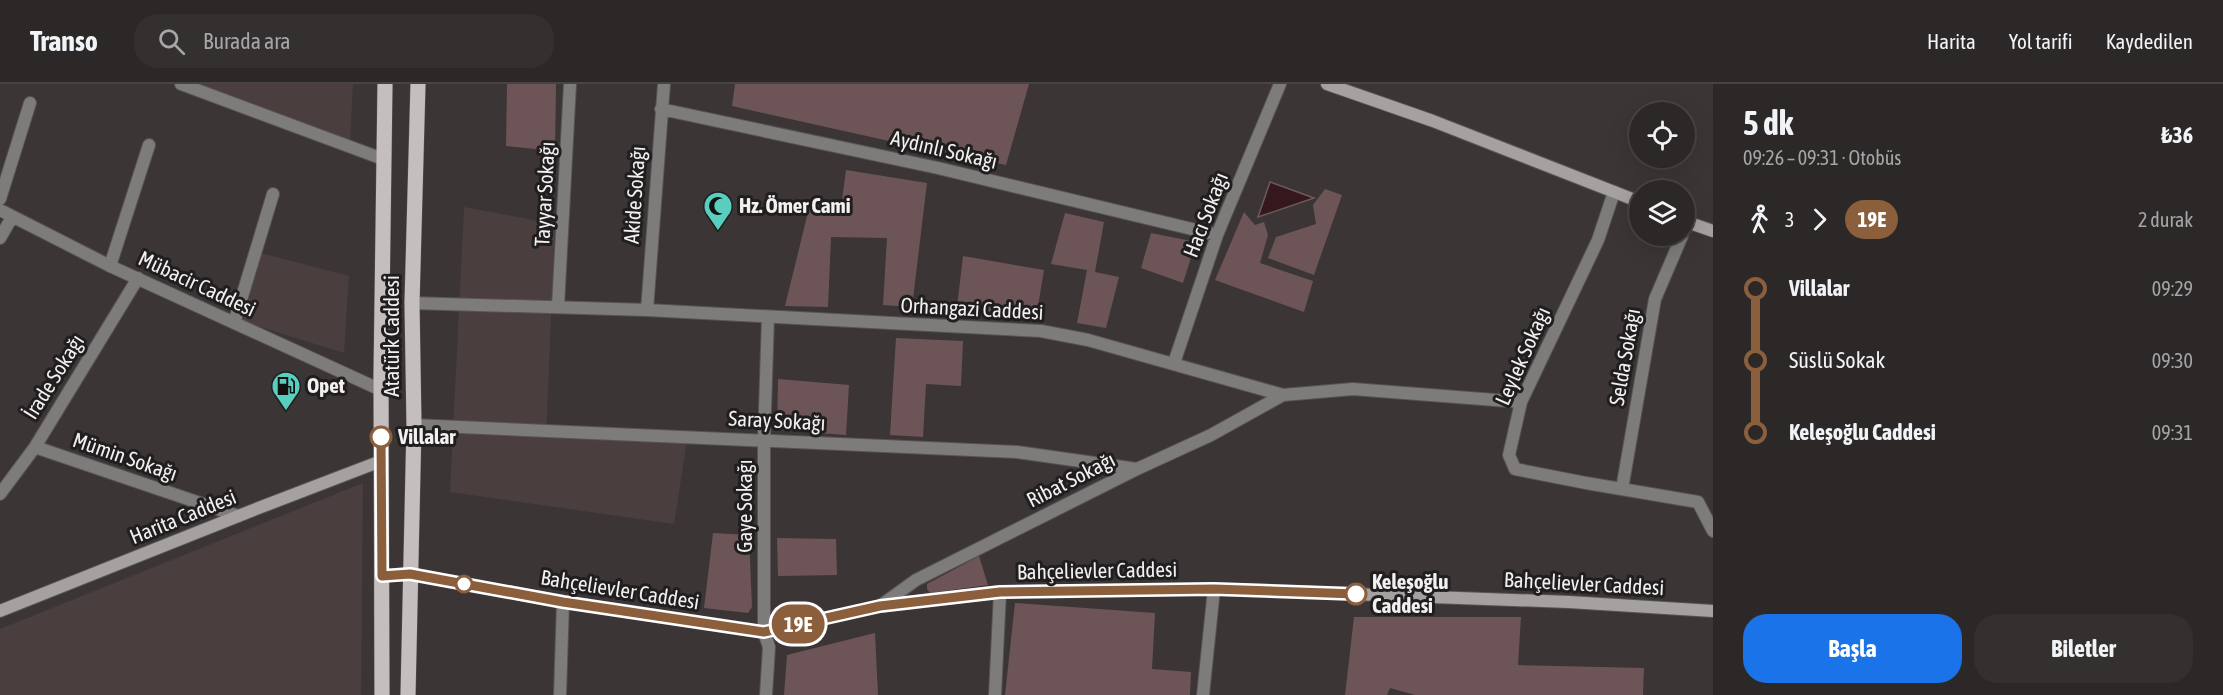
<!DOCTYPE html>
<html lang="tr">
<meta charset="utf-8">
<style>
:root{--surface:#2c2828;--page:#343030;--text:#f1f3f6;--muted:#a6a6a8;--line:#484445;--accent:#1a73e8}
body{margin:0;font-family:"Asap Condensed",sans-serif;background:var(--page);color:var(--text);height:100vh;display:flex;flex-direction:column;font-size:22px;white-space:nowrap}
*{box-sizing:border-box;margin:0}
p{font-size:20px;color:var(--muted)}
.icon{flex:none;width:33px;height:33px;fill:none;stroke:currentColor;stroke-width:2;stroke-linecap:round;stroke-linejoin:round}
.map{position:relative;flex:1;overflow:hidden}
.details{display:flex;flex-direction:column;background:var(--surface);width:510px}
.details>*{flex:none}
.badge{padding:0 12px;border-radius:20px;font-size:21px;line-height:39px}
.fabs{position:absolute;left:1629px;top:18px;display:grid;gap:12px}
.fabs a{display:grid;place-items:center;width:66px;height:66px;border-radius:50%;background:var(--surface);box-shadow:0 6px 24px #0002,0 0 0 2px var(--line);font-size:30px}
.map>.badge{position:absolute;translate:-50% -50%;box-shadow:0 0 0 3px #fff}
.legs{display:flex;align-items:center;gap:9px;height:66px;padding:0 30px;font-size:20px}
.legs p{margin-inline-start:auto}
.headline{display:flex;align-items:center;justify-content:space-between;height:102px;padding:0 30px}
h1{font-size:33px;font-weight:700;line-height:45px}
.primary-button{display:flex;gap:12px;margin-top:auto;padding:12px 30px}
.primary-button a{flex:1;height:69px;border-radius:24px;background:var(--accent);color:#fff;font-size:24px;font-weight:700;line-height:69px;text-align:center}
.primary-button a+a{background:var(--page);color:var(--text)}
ul{padding:0 30px;list-style:none}
li{display:flex;align-items:center;gap:21px;height:72px;font-size:22px}
li i{display:grid;place-items:center;width:9px;height:100%;margin:0 8px;background:currentColor}
li i::after{content:'';width:15px;height:15px;margin:-8px;border:4px solid;border-radius:50%;background:var(--surface)}
li p{margin-inline-start:auto}
li:first-child i{background:linear-gradient(#0000 50%,currentColor 0)}
li:last-child i{background:linear-gradient(currentColor 50%,#0000 0)}
header{display:flex;align-items:center;gap:36px;box-sizing:border-box;height:84px;padding:0 30px;background:var(--surface);border-bottom:2px solid var(--line)}
header strong{font-size:28px}
nav{display:flex;gap:33px;margin-inline-start:auto;font-size:21px}
.search{width:420px;height:54px;background:var(--page);display:flex;align-items:center;gap:15px;box-sizing:border-box;padding:0 21px;border-radius:24px;color:var(--muted);font-size:22px}
main{display:flex;flex:1;min-height:0}
.map>svg:first-child{display:block}
</style>
<header>
<strong>Transo</strong>
<div class="search"><svg class="icon" aria-label="search" viewBox="0 0 24 24"><circle cx="10" cy="10" r="6"/><path d="M15 15l6 6"/></svg>Burada ara</div>
<nav><a>Harita</a><a>Yol tarifi</a><a>Kaydedilen</a></nav>
</header>
<main>
<div class="map">
<svg width="1713" height="611" viewBox="0 0 1713 611">
<rect width="100%" height="100%" fill="#3b3536"/>
<path fill="#4a3e3f" d="M186 0H353L350 62Z
M464 123 555 140 546 353 687 357 674 440 450 408Z
M261 169 349 192 344 269 241 237Z
M363 399 361 611H0V545Z"/>
<path fill="#6d5557" d="M507 0H556L555 67 506 62Z
M735 0H1029L1006 81 934 67 732 22Z
M846 86 927 99 912 223 883 221 887 154 831 153 828 223 785 222 810 120 841 124Z
M1325 105 1342 111 1314 191 1268 174 1276 153 1316 140 1313 121Z
M1244 128 1255 141 1264 138 1268 151 1260 179 1313 197 1304 228 1215 196Z
M1065 129 1104 138 1095 188 1119 193 1106 244 1077 239 1087 186 1051 180Z
M1151 149 1196 158 1183 199 1141 184Z
M963 172 1044 186 1036 234 957 223Z
M896 254 963 257 961 302 926 300 923 353 890 351Z
M778 295 849 301 846 351 777 346Z
M713 449 749 451 752 523 748 529 704 524Z
M777 454 836 455 837 491 778 492Z
M979 472 988 501 930 509 927 505V500Z
M1015 519 1155 529 1152 585 1191 588 1190 611H1005Z
M1354 533H1521L1518 581 1644 584 1643 611H1415L1390 604 1387 611H1345Z
M875 549 878 611H784L787 571Z"/>
<path fill="#35181c" stroke="#6e595c" stroke-width="1.5" d="M1270 98 1314 114 1258 133Z"/>
<g fill="none" stroke-linecap="round" stroke-linejoin="round">
<g stroke="#585354" stroke-width="14">
<path id="street" d="M181 0 383 75
M661 25 938 84 1217 151
M1614 108 1598 156 1521 318 1509 371 1515 385 1586 399 1698 418 1713 447
M0 115 30 19
M0 126 110 182 381 306
M0 154 12 133
M110 182 149 61
M412 219 647 226 1041 247 1088 256 1283 311 1353 305 1521 318
M558 222 570 0
M647 226 664 0
M234 239 273 110
M1174 279 1217 151 1280 0
M414 341 1017 368 1137 385
M35 363 238 432
M1622 405 1655 215 1682 152
M0 410 35 363 138 194
M880 522 916 496 1137 385 1211 351 1283 311
M560 611 563 518
M766 611 769 563 764 548V356L768 233
M995 611 1000 508
M1203 611 1214 505"/>
</g>
<g stroke="#585354" stroke-width="14">
<path id="secondary" d="M1327 0 1433 37 1640 118
M1684 137 1713 147
M382 492 410 490 563 518 764 548 880 522 1000 508 1214 505 1569 518 1713 527
M0 527 256 425 381 377"/>
</g>
<g stroke="#585354" stroke-width="16">
<path id="primary" d="M382 611 381 292 385 0
M408 611 414 341 412 219 418 0"/>
</g>
<use href="#street" stroke="#7e7b7b" stroke-width="12"/>
<use href="#secondary" stroke="#a5a1a1" stroke-width="12"/>
<use href="#primary" stroke="#c4bebe" stroke-width="15"/>
</g>
<g fill="none" stroke-linecap="round" stroke-linejoin="round">
<g stroke="#fff" stroke-width="14">
<path id="line-1" d="M381 353 382 492 410 490 563 518 764 548 880 522 1000 508 1214 505 1356 510"/>
</g>
<use href="#line-1" stroke="#8b5e3c" stroke-width="9"/>
</g>
<defs>
<g id="mosque-pin" transform="scale(1.5)"><path d="M0 17L-7.5 6A9.5 9.5 0 1 1 7.5 6Z" fill="#59cebf" stroke="#201e1e"/><path d="M3.5-4.9A6 6 0 1 0 3.5 4.9A5 5 0 1 1 3.5-4.9Z" fill="#111"/></g>
<g id="fuel-pin" transform="scale(1.5)"><path d="M0 17L-7.5 6A9.5 9.5 0 1 1 7.5 6Z" fill="#59cebf" stroke="#201e1e"/><path d="M-5.5-6h7V0h2V4h1.3V-2.5L3-4.5l.8-.8L6-3V5H2.5V1h-1V6h-7ZM-4.2-4.7v3.2H.2V-4.7Z" fill="#111"/></g>
</defs>
<g fill-rule="evenodd">
<use href="#mosque-pin" x="718" y="122"/>
<use href="#fuel-pin" x="286" y="302"/>
</g>
<g fill="#fff" stroke="#8b5e3c" stroke-width="3">
<circle cx="381" cy="353" r="10"/>
<circle cx="464" cy="500" r="8"/>
<circle cx="1356" cy="510" r="10"/>
</g>
<g text-anchor="middle" stroke-width="6" stroke-linejoin="round" paint-order="stroke">
<g font-size="21" fill="#f3f0f0" stroke="#201e1e">
<text transform="translate(944 66) rotate(13)" y="7">Aydınlı Sokağı</text>
<text transform="translate(545 110) rotate(-87)" y="7">Tayyar Sokağı</text>
<text transform="translate(635 111) rotate(-86)" y="7">Akide Sokağı</text>
<text transform="translate(1206 131) rotate(-69)" y="7">Hacı Sokağı</text>
<text transform="translate(197 200) rotate(25)" y="7">Mübacir Caddesi</text>
<text transform="translate(972 225) rotate(3)" y="7">Orhangazi Caddesi</text>
<text transform="translate(392 252) rotate(-90)" y="7">Atatürk Caddesi</text>
<text transform="translate(1523 272) rotate(-66)" y="7">Leylek Sokağı</text>
<text transform="translate(1625 273) rotate(-80)" y="7">Selda Sokağı</text>
<text transform="translate(54 293) rotate(-58)" y="7">İrade Sokağı</text>
<text transform="translate(777 337) rotate(3)" y="7">Saray Sokağı</text>
<text transform="translate(125 373) rotate(19)" y="7">Mümin Sokağı</text>
<text transform="translate(1071 396) rotate(-27)" y="7">Ribat Sokağı</text>
<text transform="translate(745 422) rotate(-90)" y="7">Gaye Sokağı</text>
<text transform="translate(183 433) rotate(-22)" y="7">Harita Caddesi</text>
<text transform="translate(1097 487) rotate(-1)" y="7">Bahçelievler Caddesi</text>
<text transform="translate(1584 500) rotate(3)" y="7">Bahçelievler Caddesi</text>
<text transform="translate(620 506) rotate(9)" y="7">Bahçelievler Caddesi</text>
</g>
<g font-size="21" font-weight="bold" fill="#f3f0f0" stroke="#201e1e" text-anchor="start">
<text x="739" y="129">Hz. Ömer Cami</text>
<text x="307" y="309">Opet</text>
</g>
<g font-size="21" font-weight="bold" fill="#f3f0f0" stroke="#201e1e" text-anchor="start">
<text x="398" y="360">Villalar</text>
<text x="1372" y="505">Keleşoğlu<tspan x="1372" dy="24">Caddesi</tspan></text>
</g>
</g>
</svg>
<div class="fabs">
<a><svg class="icon" aria-label="locate" viewBox="0 0 24 24"><circle cx="12" cy="12" r="6"/><path d="M12 2v4M12 18v4M2 12h4M18 12h4"/></svg></a>
<a><svg class="icon" aria-label="layers" viewBox="0 0 24 24"><path d="M12 4l9 5-9 5-9-5zM3 14l9 5 9-5"/></svg></a>
</div>
<b class="badge" style="left:798px;top:540px;background:#8b5e3c;color:#fff">19E</b>
</div>
<section class="details">
<div class="headline"><div><h1>5 dk</h1><p>09:26 – 09:31 · Otobüs</p></div><b>₺36</b></div>
<div class="legs"><svg class="icon" aria-label="walk" viewBox="0 0 24 24"><circle cx="13" cy="4" r="2"/><path d="M13 8l-2 6 4 7M11 14l-3 7M7 12l3-4h3l4 4"/></svg>3<svg class="icon" aria-label="forward" viewBox="0 0 24 24"><path d="M9 5l7 7-7 7"/></svg><b class="badge" style="background:#8b5e3c;color:#fff">19E</b><p>2 durak</p></div>
<ul>
<li><i style="color:#8b5e3c"></i><b>Villalar</b><p>09:29</p></li>
<li><i style="color:#8b5e3c"></i><span>Süslü Sokak</span><p>09:30</p></li>
<li><i style="color:#8b5e3c"></i><b>Keleşoğlu Caddesi</b><p>09:31</p></li>
</ul>
<div class="primary-button"><a>Başla</a><a>Biletler</a></div>
</section>
</main>
